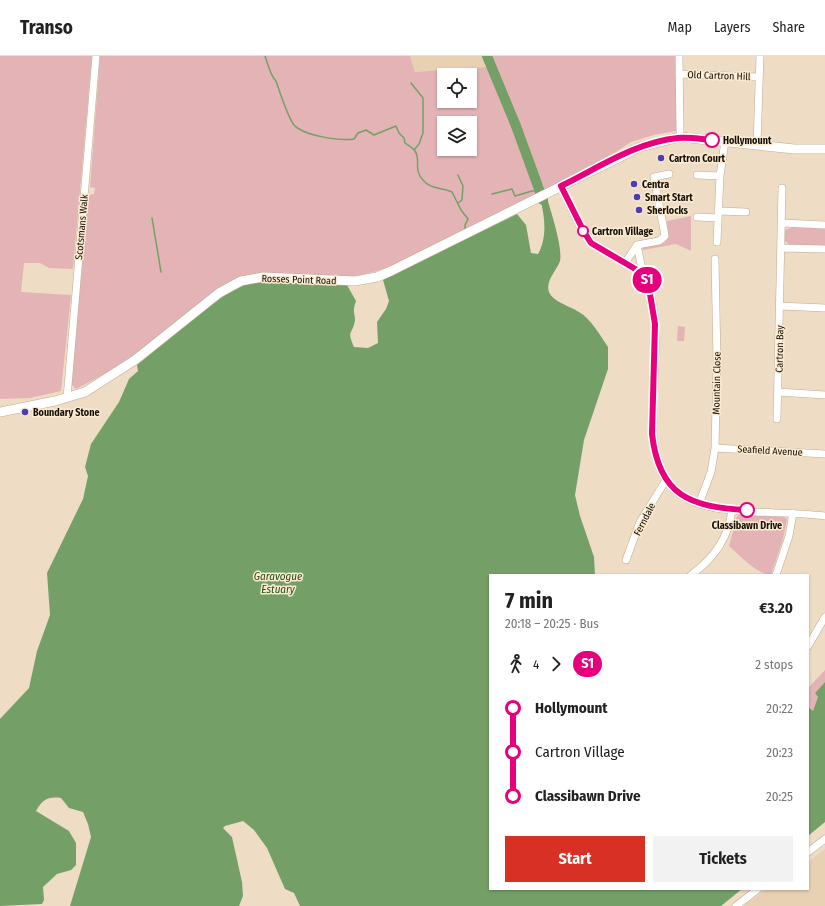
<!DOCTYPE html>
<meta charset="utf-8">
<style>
:root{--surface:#fff;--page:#f2f2f2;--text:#222;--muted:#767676;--line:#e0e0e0;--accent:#d93025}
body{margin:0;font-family:"Fira Sans Condensed",sans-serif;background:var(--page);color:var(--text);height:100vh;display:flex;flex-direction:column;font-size:15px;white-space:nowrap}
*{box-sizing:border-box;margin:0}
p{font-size:13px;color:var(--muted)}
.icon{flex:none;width:22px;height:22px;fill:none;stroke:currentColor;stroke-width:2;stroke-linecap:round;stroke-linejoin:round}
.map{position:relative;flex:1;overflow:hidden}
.panel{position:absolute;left:489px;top:518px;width:320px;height:316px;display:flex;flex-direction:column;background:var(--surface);border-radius:0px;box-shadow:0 1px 3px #0004}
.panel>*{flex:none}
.badge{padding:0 8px;border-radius:13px;font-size:14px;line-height:26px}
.buttons{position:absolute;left:437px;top:12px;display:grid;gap:8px}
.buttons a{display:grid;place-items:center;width:40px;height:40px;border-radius:0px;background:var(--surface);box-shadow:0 1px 3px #0004;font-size:20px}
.map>.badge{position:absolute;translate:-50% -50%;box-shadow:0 0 0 2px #fff}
.legs{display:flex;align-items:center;gap:6px;height:44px;padding:0 16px;font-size:13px}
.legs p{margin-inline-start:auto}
.head{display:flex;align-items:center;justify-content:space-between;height:68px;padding:0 16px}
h1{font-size:22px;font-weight:700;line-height:30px}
.cta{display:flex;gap:8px;margin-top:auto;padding:8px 16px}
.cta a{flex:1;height:46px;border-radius:0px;background:var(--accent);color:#fff;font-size:16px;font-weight:700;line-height:46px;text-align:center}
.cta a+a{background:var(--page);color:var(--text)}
ul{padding:0 16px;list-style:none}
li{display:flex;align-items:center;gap:14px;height:44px;font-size:15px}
li i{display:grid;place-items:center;width:6px;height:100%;margin:0 5px;background:currentColor}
li i::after{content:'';width:10px;height:10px;margin:-5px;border:3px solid;border-radius:50%;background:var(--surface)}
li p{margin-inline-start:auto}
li:first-child i{background:linear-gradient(#0000 50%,currentColor 0)}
li:last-child i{background:linear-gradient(currentColor 50%,#0000 0)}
header{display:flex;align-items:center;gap:24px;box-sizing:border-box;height:56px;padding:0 20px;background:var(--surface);border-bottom:1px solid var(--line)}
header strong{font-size:19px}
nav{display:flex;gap:22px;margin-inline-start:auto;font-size:14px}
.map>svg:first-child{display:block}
</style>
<header>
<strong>Transo</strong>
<nav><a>Map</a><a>Layers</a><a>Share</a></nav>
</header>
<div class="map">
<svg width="825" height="850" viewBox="0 0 825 850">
<rect width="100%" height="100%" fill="#eeddc4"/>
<path fill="#e7d1b2" d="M410 0H484L485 11 415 16Z
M825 793V850H743L767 833H808V806Z"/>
<path fill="#e4b3b5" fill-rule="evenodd" d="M0 0H92L73 213 49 212 40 207H24L21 236 71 239 61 335 30 342 0 343Z
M100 0H410L415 16 485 11 490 12 516 73 528 116 539 138 386 213 352 221 244 220 112 314 76 333 72 329 71 325 89 139 94 138 95 132 90 131ZM444 19H470V45H444ZM444 67H470V93H444Z
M491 0H676V75L654 79 631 86 616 96 545 135 543 128 538 124 526 83Z
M691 160V195L676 188 643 194 642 192 644 191 664 187 668 182 667 165Z
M793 171 825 173V191L791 190 784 184 785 174Z
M678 270 685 271 684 285H677Z
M739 459 784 461 787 463 783 483 771 519C758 519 739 499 729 490L737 460Z
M825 614V626L815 637 818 641C817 649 813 655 808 660V632Z"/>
<path fill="#74a068" d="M547 142C551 156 563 192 560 205 557 214 545 225 549 236 553 246 570 250 579 256 591 263 600 279 608 291V313L584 384 575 439 580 460 594 501 595 519H490V833H742L721 850H300L294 837 285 833 267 792 254 774 243 765 225 770 223 772 232 781 242 826 243 840 239 850H70L91 781 88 768 83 756 69 752 61 742C48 740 42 744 36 755L69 775 76 787V809L71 814 57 818 43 831 44 844 42 848 0 850V663L29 632 37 595 50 559 47 517 83 443 88 420 85 411 91 388 119 346 129 323 138 315 137 309 202 256 225 239 246 228 264 226 347 229 356 245C352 256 355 256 355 264 353 279 346 273 354 291L368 292 378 287 377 266 386 253 389 245 383 224 517 158 526 169 531 197 538 198C547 183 545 162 541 146Z
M825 626V766L808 780V651L813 655 818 641 815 637Z"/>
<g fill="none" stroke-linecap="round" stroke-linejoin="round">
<path stroke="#74a068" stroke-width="1.5" d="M265 0C268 8 270 19 276 25 279 34 289 63 294 69 304 80 340 85 354 83L358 77 366 74 374 79 396 70 399 77 404 82 405 87C408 89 413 92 415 95 422 105 411 114 426 127 432 133 444 132 452 136L461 154 468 163 465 169V174
M411 27 423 42V77L419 88 414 94
M458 119 463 130 462 144 458 147
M492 138 512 133 515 140 532 135H539
M152 162 161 216"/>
<path stroke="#74a068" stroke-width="10" d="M487 0 516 70 543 144"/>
<g stroke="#bcac94" stroke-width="8">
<path id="minor" d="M679 0 680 75
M679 18 759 21
M757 89 760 0
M697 119 720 120
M561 130C567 143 582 179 591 186 604 199 642 209 647 226 655 249 656 276 655 301 654 354 636 434 707 450 745 459 786 455 825 460
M718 155 746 156
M697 161 718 162
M782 167 825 169
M717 186 720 120 725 85
M637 189 643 218
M781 192 825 193
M625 207 637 189 659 185 665 180 654 121 669 118
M780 250 825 252
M778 336 825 339
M67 342 96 0
M777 363 782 132
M715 392 825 398
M699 448 711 416 715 392 717 305 715 203
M626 504 640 466 666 424
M691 519C714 502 729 482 732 453
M776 519 789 480 793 457
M808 590 825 561
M808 796 825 783
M736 850 758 833"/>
</g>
<g stroke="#bcac94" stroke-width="10">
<path id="major" d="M0 356 55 345 85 336 135 304 219 237 241 225 263 221 355 225 377 221 391 215 640 91 680 81 794 93H825"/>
</g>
<use href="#minor" stroke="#fff" stroke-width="7"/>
<use href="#major" stroke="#fff" stroke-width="9"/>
</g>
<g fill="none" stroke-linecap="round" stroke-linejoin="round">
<g stroke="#fff" stroke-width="9">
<path id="line-1" d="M712 84C701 83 689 81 678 82 636 86 598 112 561 130L584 176 591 187 637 214 646 221 650 238 655 268 652 378C659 440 690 451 747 454"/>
</g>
<use href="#line-1" stroke="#e6007e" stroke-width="6"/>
</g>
<g fill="#fff" stroke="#e6007e" stroke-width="2">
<circle cx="712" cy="84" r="7"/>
<circle cx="583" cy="175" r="5"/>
<circle cx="747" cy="454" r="7"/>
</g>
<g fill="#4c3db4" stroke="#fbead1" stroke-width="1.5">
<circle cx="661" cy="102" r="4"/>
<circle cx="634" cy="128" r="4"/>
<circle cx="637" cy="141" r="4"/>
<circle cx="639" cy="154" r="4"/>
<circle cx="25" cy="356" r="4"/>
</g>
<g text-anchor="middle" stroke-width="3" stroke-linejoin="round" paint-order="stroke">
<g font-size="10" fill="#151007" stroke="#fbead1">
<text transform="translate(719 19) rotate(2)" y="4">Old Cartron Hill</text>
<text transform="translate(81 171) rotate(-85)" y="4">Scotsmans Walk</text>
<text transform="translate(299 223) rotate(2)" y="4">Rosses Point Road</text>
<text transform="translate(779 293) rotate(-89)" y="4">Cartron Bay</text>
<text transform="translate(716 327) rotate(-89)" y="4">Mountain Close</text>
<text transform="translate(770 394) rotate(3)" y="4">Seafield Avenue</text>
<text transform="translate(644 463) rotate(-63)" y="4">Ferndale</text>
</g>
<g font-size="10" font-weight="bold" fill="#151007" stroke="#fbead1" text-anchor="start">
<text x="723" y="88">Hollymount</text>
<text x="592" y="179">Cartron Village</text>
<text x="747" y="473" text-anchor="middle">Classibawn Drive</text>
</g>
<g font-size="10" font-weight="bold" fill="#151007" stroke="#fbead1" text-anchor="start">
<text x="669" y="106">Cartron Court</text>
<text x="642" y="132">Centra</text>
<text x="645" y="145">Smart Start</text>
<text x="647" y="158">Sherlocks</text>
<text x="33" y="360">Boundary Stone</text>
</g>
<g font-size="11" font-style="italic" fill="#214c12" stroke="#fbead1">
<text x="278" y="524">Garavogue<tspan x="278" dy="13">Estuary</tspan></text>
</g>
</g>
</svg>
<div class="buttons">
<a><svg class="icon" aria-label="locate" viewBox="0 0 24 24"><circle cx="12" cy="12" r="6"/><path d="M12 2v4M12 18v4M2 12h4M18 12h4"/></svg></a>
<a><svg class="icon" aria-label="layers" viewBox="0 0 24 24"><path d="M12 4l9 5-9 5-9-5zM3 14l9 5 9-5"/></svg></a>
</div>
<b class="badge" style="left:647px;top:224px;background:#e6007e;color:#fff">S1</b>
<section class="panel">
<div class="head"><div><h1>7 min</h1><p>20:18 – 20:25 · Bus</p></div><b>€3.20</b></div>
<div class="legs"><svg class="icon" aria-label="walk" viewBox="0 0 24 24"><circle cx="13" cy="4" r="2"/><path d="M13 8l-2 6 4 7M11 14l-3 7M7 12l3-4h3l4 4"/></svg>4<svg class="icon" aria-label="forward" viewBox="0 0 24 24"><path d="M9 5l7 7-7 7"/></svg><b class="badge" style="background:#e6007e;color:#fff">S1</b><p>2 stops</p></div>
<ul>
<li><i style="color:#e6007e"></i><b>Hollymount</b><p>20:22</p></li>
<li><i style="color:#e6007e"></i><span>Cartron Village</span><p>20:23</p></li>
<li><i style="color:#e6007e"></i><b>Classibawn Drive</b><p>20:25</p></li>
</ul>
<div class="cta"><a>Start</a><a>Tickets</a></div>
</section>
</div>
